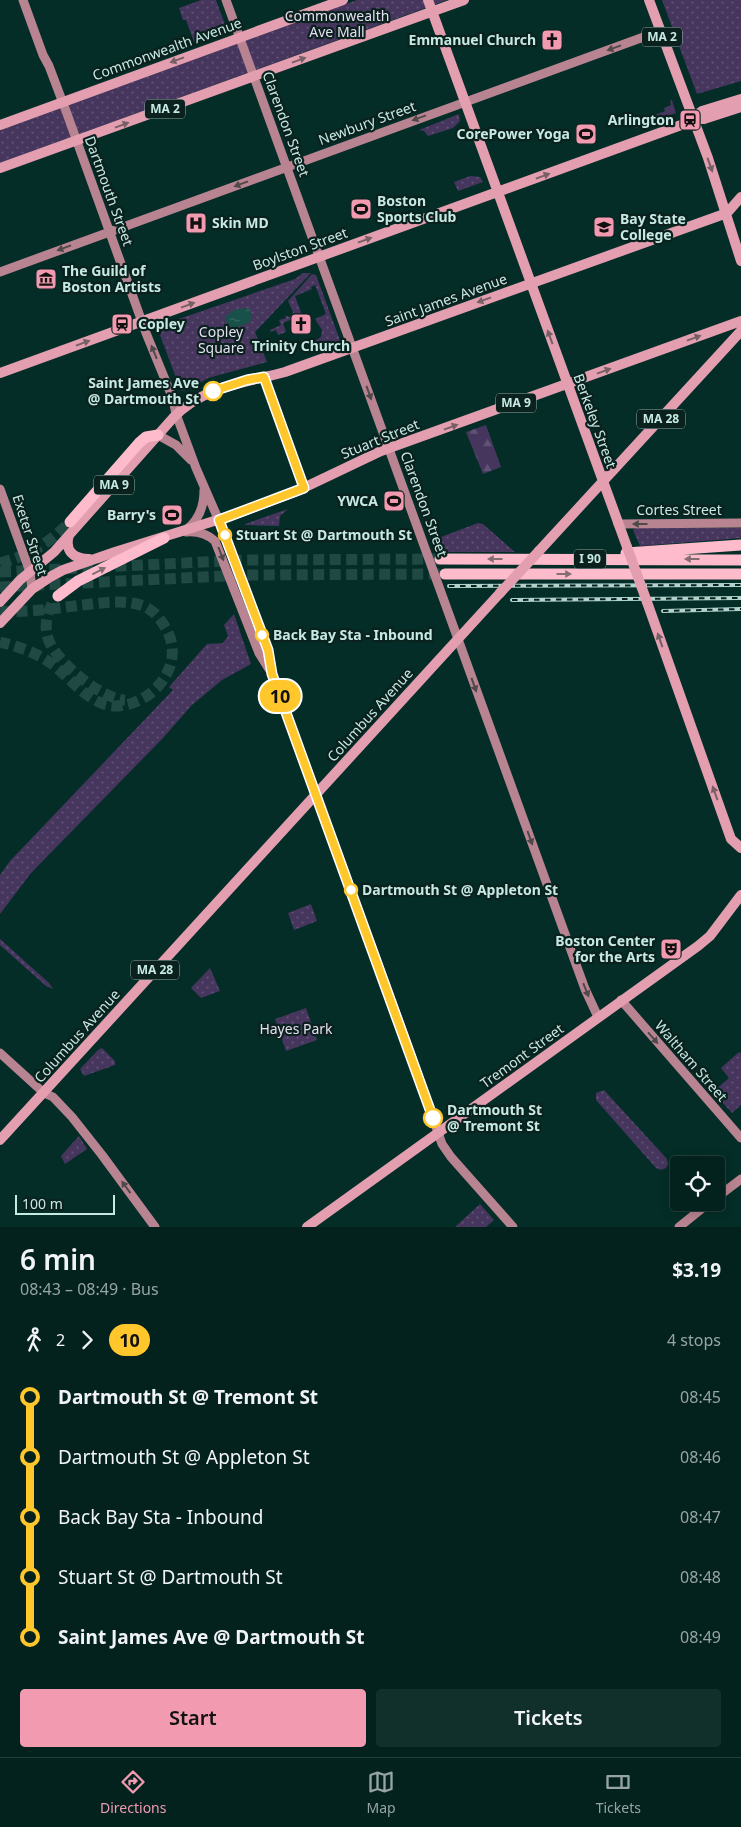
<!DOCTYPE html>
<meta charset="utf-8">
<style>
:root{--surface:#03221e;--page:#112f2b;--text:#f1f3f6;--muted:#97a4a4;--line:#243f3c;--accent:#f19ab0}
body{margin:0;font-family:"Noto Sans",sans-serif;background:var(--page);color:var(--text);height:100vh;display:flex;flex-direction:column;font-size:19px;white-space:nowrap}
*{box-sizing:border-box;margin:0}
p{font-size:16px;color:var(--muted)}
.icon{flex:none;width:28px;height:28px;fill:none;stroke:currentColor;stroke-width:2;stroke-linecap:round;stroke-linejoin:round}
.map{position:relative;height:1227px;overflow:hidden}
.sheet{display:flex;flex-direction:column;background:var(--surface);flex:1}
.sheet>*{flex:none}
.badge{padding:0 10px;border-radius:16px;font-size:18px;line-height:32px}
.tools{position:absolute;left:670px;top:1156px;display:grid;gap:10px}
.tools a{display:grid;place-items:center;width:55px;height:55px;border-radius:5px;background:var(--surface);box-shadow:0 2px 12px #0003,0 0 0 1px var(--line);font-size:25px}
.scale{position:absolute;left:15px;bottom:12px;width:100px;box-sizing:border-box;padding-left:5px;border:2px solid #c6e9e3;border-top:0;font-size:14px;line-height:18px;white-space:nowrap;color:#c6e9e3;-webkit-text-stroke:4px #0a211e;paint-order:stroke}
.map>.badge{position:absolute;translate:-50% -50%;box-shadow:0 0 0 2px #fff}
.legs{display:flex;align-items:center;gap:8px;height:55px;padding:0 20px;font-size:16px}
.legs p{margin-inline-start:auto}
.headline{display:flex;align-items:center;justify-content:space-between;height:85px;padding:0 20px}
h1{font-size:28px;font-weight:600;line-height:38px}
.cta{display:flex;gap:10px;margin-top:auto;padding:10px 20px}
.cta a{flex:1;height:58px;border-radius:5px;background:var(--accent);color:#111;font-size:20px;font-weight:600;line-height:58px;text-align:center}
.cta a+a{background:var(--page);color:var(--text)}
ul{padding:0 20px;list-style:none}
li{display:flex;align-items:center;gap:18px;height:60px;font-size:19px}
li i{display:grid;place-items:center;width:8px;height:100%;margin:0 6px;background:currentColor}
li i::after{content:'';width:12px;height:12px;margin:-6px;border:4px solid;border-radius:50%;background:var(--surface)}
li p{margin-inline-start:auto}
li:first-child i{background:linear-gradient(#0000 50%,currentColor 0)}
li:last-child i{background:linear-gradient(currentColor 50%,#0000 0)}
.dock{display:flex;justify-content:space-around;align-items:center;height:70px;border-top:1px solid var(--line);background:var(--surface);font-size:14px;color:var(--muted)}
.dock a{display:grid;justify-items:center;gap:2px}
.dock .current{color:var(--accent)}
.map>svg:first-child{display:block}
</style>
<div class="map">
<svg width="741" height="1227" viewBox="0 0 741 1227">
<defs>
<pattern id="grass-dots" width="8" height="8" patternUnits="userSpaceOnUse" patternTransform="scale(1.25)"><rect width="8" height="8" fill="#46355d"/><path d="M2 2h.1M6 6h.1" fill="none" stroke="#5f5274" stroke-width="1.8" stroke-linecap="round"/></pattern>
<pattern id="forest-firs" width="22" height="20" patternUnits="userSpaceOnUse" patternTransform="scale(1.25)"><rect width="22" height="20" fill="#46355d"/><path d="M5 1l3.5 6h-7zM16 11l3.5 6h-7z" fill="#5f5274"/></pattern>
<pattern id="water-ripples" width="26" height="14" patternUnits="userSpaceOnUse" patternTransform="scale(1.25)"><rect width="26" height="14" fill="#18514a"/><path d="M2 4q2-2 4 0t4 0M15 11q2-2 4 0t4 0" fill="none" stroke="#386a64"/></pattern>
</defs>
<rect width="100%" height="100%" fill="#042d28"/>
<path fill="url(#grass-dots)" d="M201 0H216L227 30 194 42 186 20H183L179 8Z
M357 0H447L0 163V130Z
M662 0H741V81L697 94Z
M459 114 460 121 453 128 428 136 424 131 419 130Z
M470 176 480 177 483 182 458 191 454 182Z
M303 273H311L255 332 267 362 208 378 188 390 181 391 160 335 167 323 295 279Z
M312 274 316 275 341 343 316 352 315 350 318 348 315 341 321 337 322 330 315 319 326 314 315 285 311 287 312 289 295 296 302 315 283 323 286 332 278 335 276 330 271 332 270 330 281 325 279 320 286 318 285 315 289 317 292 315 293 312 288 301Z
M288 509 280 516 279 526 245 525V524Z
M478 523 483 524 515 552H437L433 540Z
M636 528H741V538L640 546 633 530Z
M234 614 251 664 222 680 192 705 162 739 31 873 0 914V875L10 861 173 690 169 687 207 644 223 643 228 636 224 625Z
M311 904 317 921 294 930 288 913Z
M0 939 49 983 53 989 46 986 0 945Z
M210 968 220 991 201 998 191 988Z
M306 1008 317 1040 286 1051 275 1019Z
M102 1048 115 1061V1065L84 1076 80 1069 98 1050Z
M739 1052 741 1053V1105L732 1113 713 1092 729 1078 721 1068Z
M604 1090 667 1159 668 1164 666 1168 661 1170 656 1168 596 1100V1093Z
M79 1136 87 1149 65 1164 61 1156Z
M480 1204 494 1220 486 1227H455Z"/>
<path fill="url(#forest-firs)" d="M486 425 501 467 483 474 466 432Z"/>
<path fill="#46355d" d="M672 100 676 113 636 128 635 125 645 122 644 119 665 111 664 108 671 105 670 101Z"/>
<path fill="url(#water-ripples)" d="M245 308 246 309 249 308 252 316 249 323 234 328 228 326 225 317 234 310Z"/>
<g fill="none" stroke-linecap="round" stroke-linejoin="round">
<path stroke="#214944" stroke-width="11" stroke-dasharray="11 5.5" stroke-linecap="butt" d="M0 563C29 556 49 543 70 522
M0 572 245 560 438 559
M0 587 245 575 445 574
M52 604C46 616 44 628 49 641 58 663 101 699 125 700
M0 611C28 613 56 608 83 605 103 603 124 599 144 606 153 610 160 618 165 627 188 663 153 707 114 706 87 704 70 676 49 662 35 652 17 646 0 642"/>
<path stroke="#b98491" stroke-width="9" d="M23 0 43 55 49 66 66 111 146 333 173 399 176 414 196 468 223 530 268 650 272 674 410 1052 442 1144 451 1157 513 1227
M226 0 585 989 598 1017
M0 272 660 31
M158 435 176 445 191 460
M0 489 30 572 32 589
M618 524 741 523
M187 529C200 519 204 506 204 490
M186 532C197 531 206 533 215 541L259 653 269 669
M621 1000 741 1138
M0 1053 44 1093 53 1097 72 1117 102 1155 155 1227
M716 1198 741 1179
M679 1227 710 1202"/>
<path stroke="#e39eaf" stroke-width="10" d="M428 0 627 547
M649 0 708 158 741 261
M693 119H704L741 107
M0 125 343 0
M0 168 464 0
M0 373 684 124 702 111 741 99
M69 535C64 551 74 559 89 559
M539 551 741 331
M0 602 20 580 54 552 173 418C203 386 245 383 285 372L727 213 741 197
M647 602 731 839 741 848
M0 623 32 589 50 577 63 570 115 552 230 516 297 491 381 451 741 321
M0 1140 500 593
M307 1227 698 946 710 936 741 895"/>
<path stroke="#febbcb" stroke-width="11" d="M70 522 139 443 146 437 158 435
M626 553 741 545
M440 559 741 560
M445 574H741
M58 596 78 581 164 538"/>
<g stroke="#b0d3cd" stroke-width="4">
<path id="rail" d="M449 586 741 585
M512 600 741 598
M663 611 741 609"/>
</g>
<use href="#rail" stroke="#0a211e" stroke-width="2" stroke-dasharray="5.5" stroke-linecap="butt"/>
<path stroke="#e39eaf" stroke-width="10" d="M627 547 647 602
M500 593 539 551"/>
</g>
<defs><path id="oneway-solid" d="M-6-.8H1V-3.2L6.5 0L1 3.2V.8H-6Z" transform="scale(1.25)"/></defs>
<g fill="#50494c">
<use href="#oneway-solid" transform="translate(614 48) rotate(160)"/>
<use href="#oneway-solid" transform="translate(419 118) rotate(160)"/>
<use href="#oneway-solid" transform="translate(241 184) rotate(160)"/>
<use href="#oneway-solid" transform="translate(64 248) rotate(160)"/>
<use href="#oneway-solid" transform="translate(154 352) rotate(-112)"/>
<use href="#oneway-solid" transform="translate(369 393) rotate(70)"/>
<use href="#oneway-solid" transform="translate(640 524) rotate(-180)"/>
<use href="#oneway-solid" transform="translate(221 554) rotate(69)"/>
<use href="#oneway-solid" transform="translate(474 685) rotate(70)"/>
<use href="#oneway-solid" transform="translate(530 838) rotate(70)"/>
<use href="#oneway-solid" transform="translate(586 990) rotate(68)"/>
<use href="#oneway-solid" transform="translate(653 1038) rotate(49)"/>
<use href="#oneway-solid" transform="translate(126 1187) rotate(-126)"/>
</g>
<g fill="#766066">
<use href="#oneway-solid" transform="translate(177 60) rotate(160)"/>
<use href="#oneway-solid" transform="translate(299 60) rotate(-20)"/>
<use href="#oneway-solid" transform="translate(122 125) rotate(-20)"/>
<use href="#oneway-solid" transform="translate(710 165) rotate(70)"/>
<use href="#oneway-solid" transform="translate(543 176) rotate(-20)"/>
<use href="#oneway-solid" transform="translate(365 240) rotate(-20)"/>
<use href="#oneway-solid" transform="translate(484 300) rotate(160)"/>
<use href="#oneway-solid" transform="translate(188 305) rotate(-20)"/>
<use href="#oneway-solid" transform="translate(550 337) rotate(-110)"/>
<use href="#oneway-solid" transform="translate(694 338) rotate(-20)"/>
<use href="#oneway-solid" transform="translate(83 343) rotate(-20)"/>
<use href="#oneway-solid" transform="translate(604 371) rotate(-20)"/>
<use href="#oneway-solid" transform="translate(451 427) rotate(-20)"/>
<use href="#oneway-solid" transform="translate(660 640) rotate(-109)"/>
<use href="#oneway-solid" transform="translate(715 793) rotate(-110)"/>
</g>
<g fill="#846e74">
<use href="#oneway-solid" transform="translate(495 559) rotate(180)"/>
<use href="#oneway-solid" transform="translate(692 559) rotate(-180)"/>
<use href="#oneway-solid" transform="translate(99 571) rotate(-27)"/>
<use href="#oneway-solid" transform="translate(564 574)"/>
</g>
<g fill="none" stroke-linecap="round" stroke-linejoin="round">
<g stroke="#fff" stroke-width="11">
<path id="line-1" d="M213 391 247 380 264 377 304 488 219 520 268 650 272 674 433 1118"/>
</g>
<use href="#line-1" stroke="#ffc72c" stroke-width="8"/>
</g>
<defs>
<g id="church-square" transform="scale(1.125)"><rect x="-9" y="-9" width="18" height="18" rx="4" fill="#f19ab0" stroke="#0a211e"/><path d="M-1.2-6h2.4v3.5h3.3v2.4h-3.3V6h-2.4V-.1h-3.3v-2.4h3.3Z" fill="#111"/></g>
<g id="station-square" transform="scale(1.125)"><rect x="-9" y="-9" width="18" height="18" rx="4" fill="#f19ab0" stroke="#0a211e"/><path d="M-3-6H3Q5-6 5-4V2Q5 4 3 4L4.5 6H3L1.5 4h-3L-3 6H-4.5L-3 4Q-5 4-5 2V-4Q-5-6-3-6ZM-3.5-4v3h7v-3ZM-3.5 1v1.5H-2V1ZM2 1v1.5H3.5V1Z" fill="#111"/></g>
<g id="stadium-square" transform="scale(1.125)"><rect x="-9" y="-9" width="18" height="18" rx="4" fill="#f19ab0" stroke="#0a211e"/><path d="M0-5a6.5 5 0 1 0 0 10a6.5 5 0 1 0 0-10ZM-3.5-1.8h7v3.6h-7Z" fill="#111"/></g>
<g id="hospital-square" transform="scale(1.125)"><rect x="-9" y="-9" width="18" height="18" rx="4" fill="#f19ab0" stroke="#0a211e"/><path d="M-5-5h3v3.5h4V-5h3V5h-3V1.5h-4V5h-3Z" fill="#111"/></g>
<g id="university-square" transform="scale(1.125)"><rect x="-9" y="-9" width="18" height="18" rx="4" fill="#f19ab0" stroke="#0a211e"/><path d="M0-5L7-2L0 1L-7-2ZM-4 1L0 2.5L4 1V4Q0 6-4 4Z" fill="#111"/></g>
<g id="museum-square" transform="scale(1.125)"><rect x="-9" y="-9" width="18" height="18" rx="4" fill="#f19ab0" stroke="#0a211e"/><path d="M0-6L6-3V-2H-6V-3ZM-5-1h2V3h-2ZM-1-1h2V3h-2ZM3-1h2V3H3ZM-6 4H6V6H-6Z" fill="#111"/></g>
<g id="theatre-square" transform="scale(1.125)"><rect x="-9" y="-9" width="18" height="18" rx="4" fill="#f19ab0" stroke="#0a211e"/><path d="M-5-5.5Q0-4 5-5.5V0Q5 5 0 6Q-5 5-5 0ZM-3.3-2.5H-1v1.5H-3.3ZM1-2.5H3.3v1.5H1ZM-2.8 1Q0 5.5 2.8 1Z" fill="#111"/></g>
</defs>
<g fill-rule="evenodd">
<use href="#church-square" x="552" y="40"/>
<use href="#station-square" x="690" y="120"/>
<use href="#stadium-square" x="586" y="134"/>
<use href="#stadium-square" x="361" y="209"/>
<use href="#hospital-square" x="196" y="223"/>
<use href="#university-square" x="604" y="227"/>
<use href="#museum-square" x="46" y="279"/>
<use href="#station-square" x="122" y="324"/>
<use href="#church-square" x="301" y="324"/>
<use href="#stadium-square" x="394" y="501"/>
<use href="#stadium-square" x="172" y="515"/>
<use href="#theatre-square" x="671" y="949"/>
</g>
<g fill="#fff" stroke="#ffc72c" stroke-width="2.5">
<circle cx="213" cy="391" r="9"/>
<circle cx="225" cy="535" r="6"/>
<circle cx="262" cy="635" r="6"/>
<circle cx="351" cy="890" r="6"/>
<circle cx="433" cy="1118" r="9"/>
</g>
<g text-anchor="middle" stroke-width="4.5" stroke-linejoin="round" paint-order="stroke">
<g fill="#0a211e" stroke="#8eada8" stroke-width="1">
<rect x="642" y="27.5" width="40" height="19" rx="4"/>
<rect x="145" y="99.5" width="40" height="19" rx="4"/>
<rect x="496" y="393.5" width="40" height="19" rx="4"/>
<rect x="637" y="409.5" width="48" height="19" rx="4"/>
<rect x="94" y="475.5" width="40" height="19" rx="4"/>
<rect x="574" y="549.5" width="32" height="19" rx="4"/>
<rect x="131" y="960.5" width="48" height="19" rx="4"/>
</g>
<g font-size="12" font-weight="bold" fill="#c6e9e3">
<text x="662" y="41">MA 2</text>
<text x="165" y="113">MA 2</text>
<text x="516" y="407">MA 9</text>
<text x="661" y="423">MA 28</text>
<text x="114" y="489">MA 9</text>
<text x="590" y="563">I 90</text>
<text x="155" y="974">MA 28</text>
</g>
<g font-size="14" fill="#e6dff2" stroke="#0a211e">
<text x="337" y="21">Commonwealth<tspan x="337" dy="16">Ave Mall</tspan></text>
<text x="221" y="337">Copley<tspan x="221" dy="16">Square</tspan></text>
<text x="296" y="1034">Hayes Park</text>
</g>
<g font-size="14" font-weight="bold" fill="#c6e9e3" stroke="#0a211e" text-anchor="end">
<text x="536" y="45">Emmanuel Church</text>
<text x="674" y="125">Arlington</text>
<text x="570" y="139">CorePower Yoga</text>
<text x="377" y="206" text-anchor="start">Boston<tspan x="377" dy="16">Sports Club</tspan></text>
<text x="620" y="224" text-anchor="start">Bay State<tspan x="620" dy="16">College</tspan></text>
<text x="212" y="228" text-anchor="start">Skin MD</text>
<text x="62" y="276" text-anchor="start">The Guild of<tspan x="62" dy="16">Boston Artists</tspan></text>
<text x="138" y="329" text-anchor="start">Copley</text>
<text x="301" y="351" text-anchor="middle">Trinity Church</text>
<text x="378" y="506">YWCA</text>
<text x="156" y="520">Barry's</text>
<text x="655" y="946">Boston Center<tspan x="655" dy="16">for the Arts</tspan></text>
</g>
<g font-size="14" fill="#c6e9e3" stroke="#0a211e">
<text transform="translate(167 49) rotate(-20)" y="5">Commonwealth Avenue</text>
<text transform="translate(367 123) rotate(-20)" y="5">Newbury Street</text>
<text transform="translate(286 124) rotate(70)" y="5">Clarendon Street</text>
<text transform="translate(109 191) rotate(70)" y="5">Dartmouth Street</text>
<text transform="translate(300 249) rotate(-20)" y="5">Boylston Street</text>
<text transform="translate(446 300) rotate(-20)" y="5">Saint James Avenue</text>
<text transform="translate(595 421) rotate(70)" y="5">Berkeley Street</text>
<text transform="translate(380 439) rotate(-22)" y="5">Stuart Street</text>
<text transform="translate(424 504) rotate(70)" y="5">Clarendon Street</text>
<text x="679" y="515">Cortes Street</text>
<text transform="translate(30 535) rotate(72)" y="5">Exeter Street</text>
<text transform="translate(370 715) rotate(-48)" y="5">Columbus Avenue</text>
<text transform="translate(77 1036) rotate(-48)" y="5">Columbus Avenue</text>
<text transform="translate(522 1056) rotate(-36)" y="5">Tremont Street</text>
<text transform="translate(691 1061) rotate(49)" y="5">Waltham Street</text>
</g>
<g font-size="14" font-weight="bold" fill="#c6e9e3" stroke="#0a211e" text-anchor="start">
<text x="199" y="388" text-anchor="end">Saint James Ave<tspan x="199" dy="16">@ Dartmouth St</tspan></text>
<text x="236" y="540">Stuart St @ Dartmouth St</text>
<text x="273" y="640">Back Bay Sta - Inbound</text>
<text x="362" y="895">Dartmouth St @ Appleton St</text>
<text x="447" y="1115">Dartmouth St<tspan x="447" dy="16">@ Tremont St</tspan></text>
</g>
</g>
</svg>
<div class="tools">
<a><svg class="icon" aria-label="locate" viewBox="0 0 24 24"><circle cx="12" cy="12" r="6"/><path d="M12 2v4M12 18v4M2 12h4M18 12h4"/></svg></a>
</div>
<div class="scale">100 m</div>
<b class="badge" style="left:280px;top:696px;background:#ffc72c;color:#111">10</b>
</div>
<section class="sheet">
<div class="headline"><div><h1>6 min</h1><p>08:43 – 08:49 · Bus</p></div><b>$3.19</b></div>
<div class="legs"><svg class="icon" aria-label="walk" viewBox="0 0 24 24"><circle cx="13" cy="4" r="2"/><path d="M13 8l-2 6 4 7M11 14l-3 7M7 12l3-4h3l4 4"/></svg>2<svg class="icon" aria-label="forward" viewBox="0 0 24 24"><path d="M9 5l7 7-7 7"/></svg><b class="badge" style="background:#ffc72c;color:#111">10</b><p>4 stops</p></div>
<ul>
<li><i style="color:#ffc72c"></i><b>Dartmouth St @ Tremont St</b><p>08:45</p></li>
<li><i style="color:#ffc72c"></i><span>Dartmouth St @ Appleton St</span><p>08:46</p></li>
<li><i style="color:#ffc72c"></i><span>Back Bay Sta - Inbound</span><p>08:47</p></li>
<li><i style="color:#ffc72c"></i><span>Stuart St @ Dartmouth St</span><p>08:48</p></li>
<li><i style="color:#ffc72c"></i><b>Saint James Ave @ Dartmouth St</b><p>08:49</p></li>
</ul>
<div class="cta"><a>Start</a><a>Tickets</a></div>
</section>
<nav class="dock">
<a class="current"><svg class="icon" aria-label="directions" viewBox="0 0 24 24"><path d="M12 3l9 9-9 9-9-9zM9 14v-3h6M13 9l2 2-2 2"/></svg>Directions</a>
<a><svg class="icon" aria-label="map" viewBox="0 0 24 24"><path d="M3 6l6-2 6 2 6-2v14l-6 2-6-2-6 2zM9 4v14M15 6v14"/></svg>Map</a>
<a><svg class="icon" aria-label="tickets" viewBox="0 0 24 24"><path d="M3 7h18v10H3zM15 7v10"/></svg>Tickets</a>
</nav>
